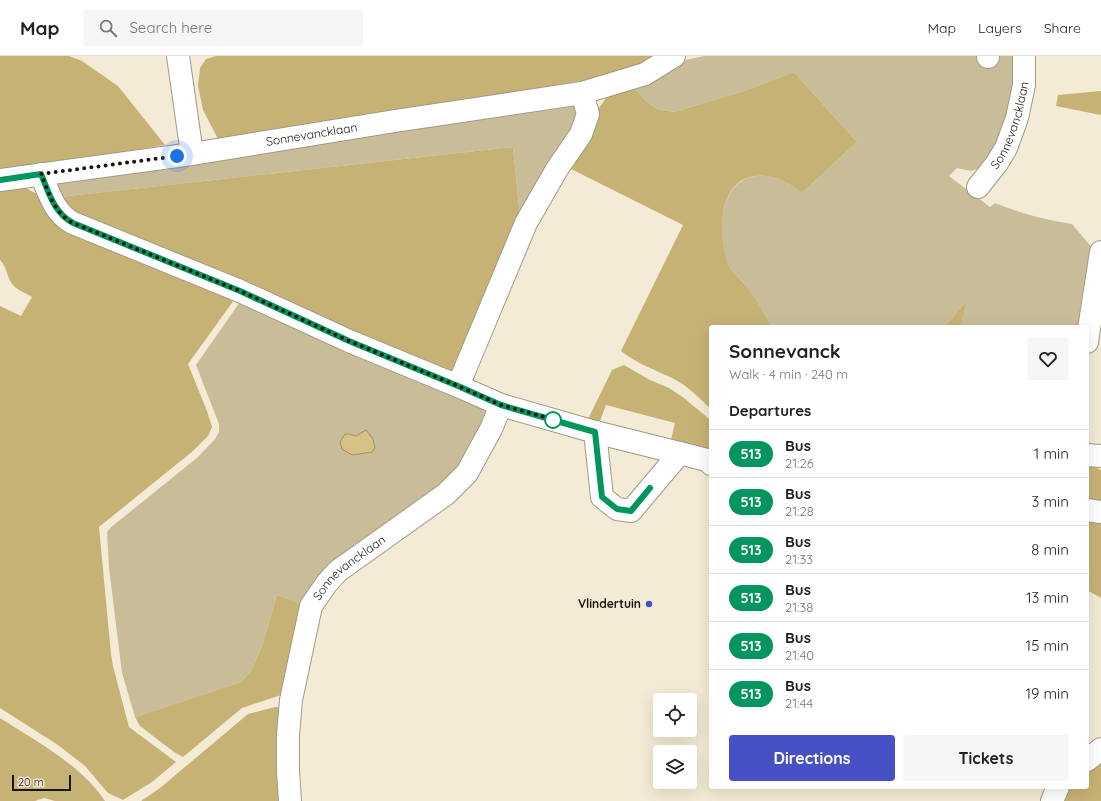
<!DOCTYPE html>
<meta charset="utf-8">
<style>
:root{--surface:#fff;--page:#f6f6f6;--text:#222;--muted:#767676;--line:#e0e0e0;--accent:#4850c5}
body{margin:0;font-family:Quicksand,sans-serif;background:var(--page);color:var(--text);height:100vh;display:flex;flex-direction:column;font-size:15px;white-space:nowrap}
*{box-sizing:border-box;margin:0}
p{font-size:13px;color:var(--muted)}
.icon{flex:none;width:22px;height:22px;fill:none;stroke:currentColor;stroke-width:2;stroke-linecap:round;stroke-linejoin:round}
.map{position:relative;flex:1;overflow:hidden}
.panel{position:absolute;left:709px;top:269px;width:380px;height:464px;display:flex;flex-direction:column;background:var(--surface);border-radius:4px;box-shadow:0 4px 16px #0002}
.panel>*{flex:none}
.badge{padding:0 8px;border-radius:13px;font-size:14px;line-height:26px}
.controls{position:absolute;left:653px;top:637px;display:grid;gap:8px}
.controls a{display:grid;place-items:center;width:44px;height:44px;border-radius:4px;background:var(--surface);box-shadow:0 4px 16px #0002;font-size:20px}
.scale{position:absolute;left:12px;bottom:10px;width:59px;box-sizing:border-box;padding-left:4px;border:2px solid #19160e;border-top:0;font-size:11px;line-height:14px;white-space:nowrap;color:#19160e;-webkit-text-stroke:3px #f3ebd5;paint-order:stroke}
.you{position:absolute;width:20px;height:20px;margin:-10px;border:3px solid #fff;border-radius:50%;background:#1a73e8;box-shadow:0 0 0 6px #1a73e833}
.map>.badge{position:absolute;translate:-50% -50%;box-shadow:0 0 0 2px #fff}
h2{padding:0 20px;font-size:15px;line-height:36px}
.round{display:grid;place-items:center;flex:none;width:42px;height:42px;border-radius:4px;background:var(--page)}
.headline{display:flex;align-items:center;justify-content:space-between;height:68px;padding:0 20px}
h1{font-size:19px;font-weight:700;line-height:30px}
.cta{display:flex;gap:8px;margin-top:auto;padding:8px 20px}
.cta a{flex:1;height:46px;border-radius:4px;background:var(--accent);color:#fff;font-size:16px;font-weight:700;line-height:46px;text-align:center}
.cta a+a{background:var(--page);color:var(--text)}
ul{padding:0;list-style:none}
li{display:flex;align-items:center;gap:12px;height:48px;padding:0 20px;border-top:1px solid var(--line)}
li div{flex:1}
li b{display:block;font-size:15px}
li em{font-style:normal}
li .badge{min-width:44px;font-weight:700;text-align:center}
header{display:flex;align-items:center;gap:24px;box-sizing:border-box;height:56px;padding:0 20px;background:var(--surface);border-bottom:1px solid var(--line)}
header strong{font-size:19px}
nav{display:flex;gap:22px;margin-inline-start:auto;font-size:14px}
.search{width:280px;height:36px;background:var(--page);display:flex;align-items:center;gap:10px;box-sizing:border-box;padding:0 14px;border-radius:4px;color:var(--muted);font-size:15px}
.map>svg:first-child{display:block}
</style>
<header>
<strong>Map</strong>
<div class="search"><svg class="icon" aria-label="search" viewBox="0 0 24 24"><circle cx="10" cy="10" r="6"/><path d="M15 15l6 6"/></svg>Search here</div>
<nav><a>Map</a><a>Layers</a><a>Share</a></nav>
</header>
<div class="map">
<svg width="1101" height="745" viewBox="0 0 1101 745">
<rect width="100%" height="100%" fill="#f3ebd5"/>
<path fill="#c9bd99" d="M704 0H1018L1016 29 1001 90 980 112 971 115 957 112 949 120 990 151 995 147C1020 157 1045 164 1072 168L1094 194 1082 271H961L965 246 944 271H772C762 257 754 242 744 227 740 221 733 218 729 212 724 204 723 188 722 179 720 146 733 113 772 121 783 123 793 131 802 137L857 86 794 16 747 34 674 56 657 53 646 45 634 32 652 24 686 4Z
M564 48 579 51 572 72 554 97 520 160 513 91 59 141 56 131 61 125Z
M240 246 483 348 487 368 460 415 305 549 277 539 262 590 251 615 241 626 135 661 122 617 109 512 107 476 110 472 198 401 215 383 219 376V368L196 309Z"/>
<path fill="#c7b276" d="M0 0H69L82 5 118 30 165 89 0 116Z
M216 0H654L640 8 585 26 218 83 203 54 198 30 200 12 206 3Z
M794 16 857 86 802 137C793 131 783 123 772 121 718 110 716 173 728 209 730 215 738 220 742 225 754 238 762 256 772 271H711V353C700 343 688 330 674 323 656 314 637 308 621 295L683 169 567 111 595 57 607 41 634 32 646 45 657 53 674 56 747 34Z
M1101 35V59L1056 50 1058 39Z
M513 91 520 160 455 316 411 302 76 160 59 141Z
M22 130 234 244 188 308 207 355 212 371 208 380 193 395 99 471 111 598 113 610 129 671 176 706 152 726 123 744 108 737 85 710 58 689 0 652V250L21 260 32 241C26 237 17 234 13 229 6 221 8 212 0 204V132Z
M966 245 961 271H944Z
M624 309 650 324 669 332 684 342 708 362 711 363V398L671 384 675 367 606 349 599 368 587 365 612 314Z
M1087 408 1101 414V542L1087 534Z
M277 539 305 549 287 637 242 652 183 701 174 696 140 670 135 661 241 626 251 615 262 590Z
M275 651H284L283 745H141L160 732 248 658Z
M0 662C36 685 81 709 105 745H55L44 742 35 745H0Z
M1101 700V745H1057L1064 731H1087V710Z"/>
<path fill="#d7c185" stroke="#9e8e61" d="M366 374 373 383 375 392 372 396 352 399 342 393 340 386 345 378H349L356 380Z"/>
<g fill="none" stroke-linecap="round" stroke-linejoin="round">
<g stroke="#a19a85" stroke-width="24">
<g id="minor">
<path d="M178 0 192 98"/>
<path d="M988 1V0"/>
<path d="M41 118C49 137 54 157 73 167L240 235 349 285 458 330 501 349 595 376 707 404 711 408"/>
<path id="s1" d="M0 124 192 98 395 65 582 37 645 18 674 0"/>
<path id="s2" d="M978 131 997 107 1006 92 1017 62 1024 29V0"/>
<path d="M1087 286 1101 196"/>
<path d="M458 330 526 167 557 113 581 78 588 58 582 37"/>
<path d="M595 376 602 441 617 453 631 455 680 397"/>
<path d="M1087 399 1101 400"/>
<path d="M1087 454 1101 456"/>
<path d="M1087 704 1101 693"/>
<path id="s3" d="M290 745 288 715V679L291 644 311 550 327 527 338 515 446 438 467 417 491 373 501 349"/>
<path d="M1052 745 1058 731"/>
</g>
</g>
<use href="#minor" stroke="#fff" stroke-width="22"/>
</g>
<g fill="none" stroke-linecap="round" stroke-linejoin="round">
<g stroke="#fff" stroke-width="9">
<path id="line" d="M0 124 41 118C49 137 54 157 73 167L240 235 349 285 458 330 501 349 595 376 602 441 617 453 631 455 650 432"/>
</g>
<use href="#line" stroke="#00965e" stroke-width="6"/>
<path stroke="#19160e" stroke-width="4" stroke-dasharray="0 7.2" d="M177 100 41 118C49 137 54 157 73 167L240 235 349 285 458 330 501 349 555 364H553"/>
</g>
<circle fill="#fff" stroke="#00965e" stroke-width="2" cx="553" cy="364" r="8"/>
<circle fill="#4850c5" stroke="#f3ebd5" stroke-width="1.5" cx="649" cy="548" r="4"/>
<g text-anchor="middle" stroke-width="3.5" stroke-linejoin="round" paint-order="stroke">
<g font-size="12" fill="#19160e" stroke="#f3ebd5">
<text dy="4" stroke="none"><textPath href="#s2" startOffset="71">Sonnevancklaan</textPath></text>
<text dy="4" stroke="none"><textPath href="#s1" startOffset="315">Sonnevancklaan</textPath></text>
<text dy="4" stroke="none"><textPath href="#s3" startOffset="252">Sonnevancklaan</textPath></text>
</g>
<g font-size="12" font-weight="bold" fill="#19160e" stroke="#f3ebd5" text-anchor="end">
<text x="641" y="552">Vlindertuin</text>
</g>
</g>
</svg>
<div class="controls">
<a><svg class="icon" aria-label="locate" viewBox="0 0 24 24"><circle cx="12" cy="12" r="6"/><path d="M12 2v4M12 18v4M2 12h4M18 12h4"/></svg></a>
<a><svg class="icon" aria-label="layers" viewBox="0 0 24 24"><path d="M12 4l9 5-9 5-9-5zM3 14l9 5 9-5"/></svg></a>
</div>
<div class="scale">20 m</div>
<div class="you" style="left:177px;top:100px"></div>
<section class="panel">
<div class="headline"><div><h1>Sonnevanck</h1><p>Walk · 4 min · 240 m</p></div><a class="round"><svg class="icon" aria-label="heart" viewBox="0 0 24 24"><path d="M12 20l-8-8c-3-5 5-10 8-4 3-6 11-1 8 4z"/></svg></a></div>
<h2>Departures</h2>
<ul>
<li><span class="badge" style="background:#00965e;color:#fff">513</span><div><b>Bus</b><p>21:26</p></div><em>1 min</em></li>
<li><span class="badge" style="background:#00965e;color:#fff">513</span><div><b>Bus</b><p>21:28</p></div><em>3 min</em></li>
<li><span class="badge" style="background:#00965e;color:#fff">513</span><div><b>Bus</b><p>21:33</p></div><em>8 min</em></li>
<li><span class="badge" style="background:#00965e;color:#fff">513</span><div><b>Bus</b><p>21:38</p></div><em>13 min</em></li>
<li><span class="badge" style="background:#00965e;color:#fff">513</span><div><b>Bus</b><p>21:40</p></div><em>15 min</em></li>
<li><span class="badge" style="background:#00965e;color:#fff">513</span><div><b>Bus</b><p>21:44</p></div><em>19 min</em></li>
</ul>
<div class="cta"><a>Directions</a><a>Tickets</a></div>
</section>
</div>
